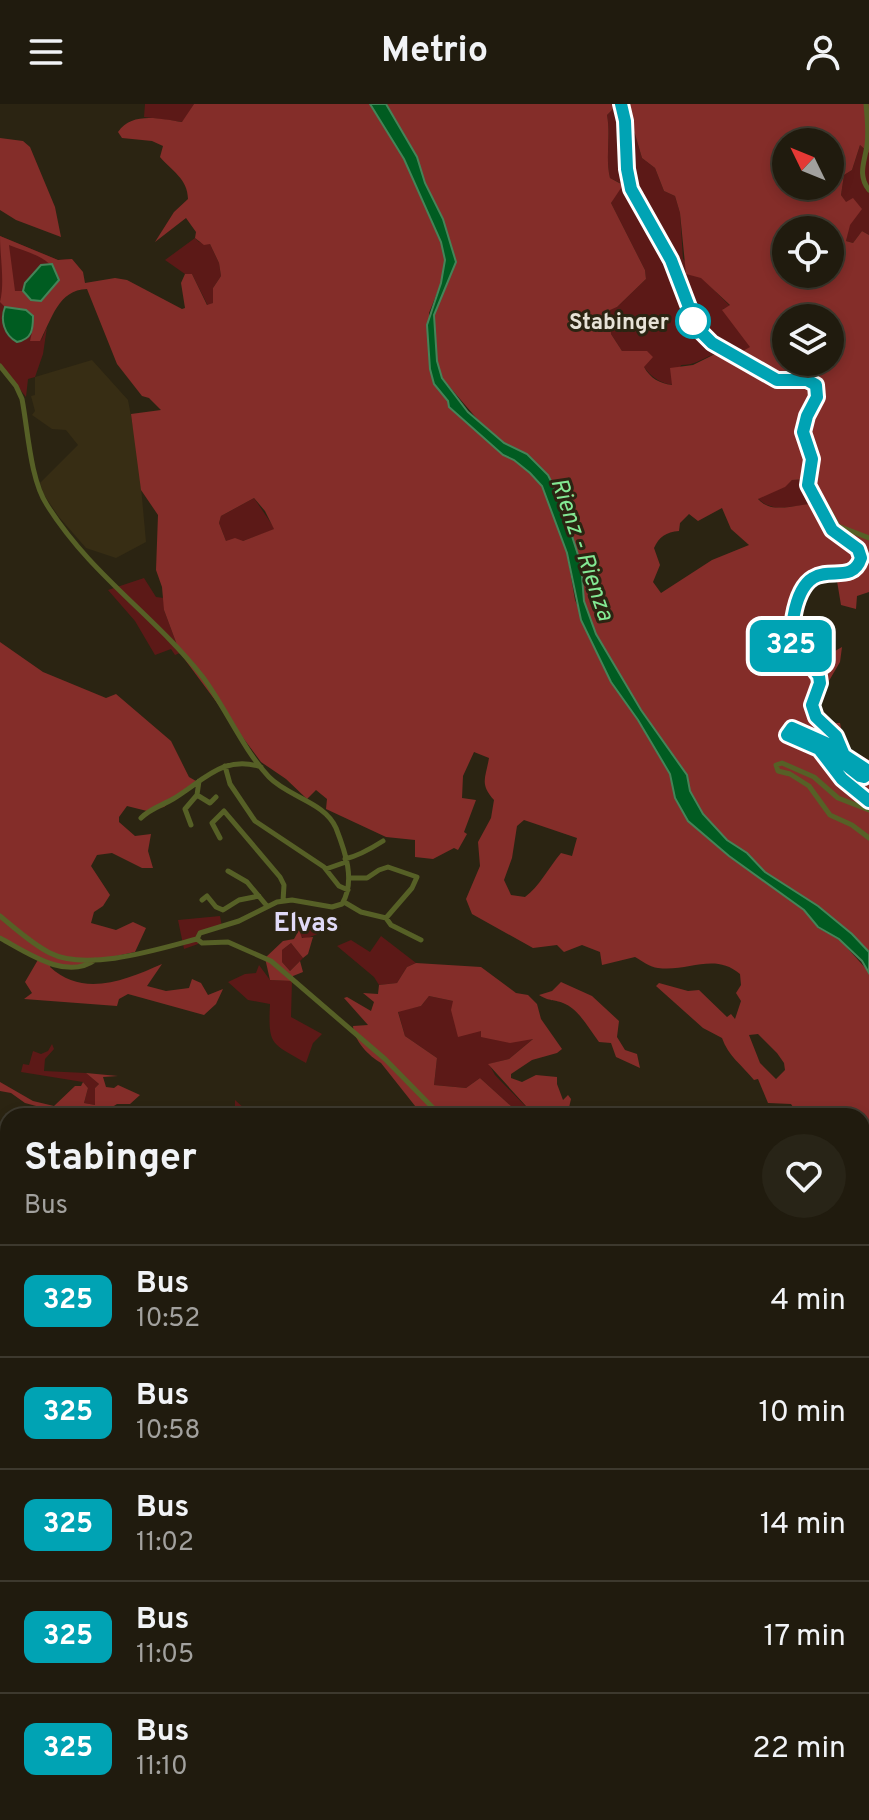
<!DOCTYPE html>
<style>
:root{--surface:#201b0e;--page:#282417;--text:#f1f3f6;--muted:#a2a19e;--line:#3d392e}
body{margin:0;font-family:Overpass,sans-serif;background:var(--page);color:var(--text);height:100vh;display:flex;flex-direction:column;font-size:30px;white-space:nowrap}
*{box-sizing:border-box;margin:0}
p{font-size:26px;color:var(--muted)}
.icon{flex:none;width:44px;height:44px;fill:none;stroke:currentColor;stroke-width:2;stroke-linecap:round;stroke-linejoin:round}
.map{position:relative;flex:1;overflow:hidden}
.details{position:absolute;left:0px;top:1004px;width:870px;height:712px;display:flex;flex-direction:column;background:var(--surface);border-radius:24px 24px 0 0;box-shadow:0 4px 12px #0003,0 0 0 2px var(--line)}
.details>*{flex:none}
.badge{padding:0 16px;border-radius:12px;font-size:28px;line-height:52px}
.needle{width:52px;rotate:313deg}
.buttons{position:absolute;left:772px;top:24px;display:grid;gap:16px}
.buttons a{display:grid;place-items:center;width:72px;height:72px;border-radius:50%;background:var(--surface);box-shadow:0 4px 12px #0003,0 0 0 2px var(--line);font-size:40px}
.map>.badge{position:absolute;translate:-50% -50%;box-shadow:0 0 0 4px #fff}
.round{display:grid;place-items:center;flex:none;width:84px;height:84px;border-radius:42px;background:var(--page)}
.head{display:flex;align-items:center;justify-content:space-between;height:136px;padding:0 24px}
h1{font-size:38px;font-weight:700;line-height:60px}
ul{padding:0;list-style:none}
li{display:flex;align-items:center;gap:24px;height:112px;padding:0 24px;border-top:2px solid var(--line)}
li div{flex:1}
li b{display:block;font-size:30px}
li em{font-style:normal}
li .badge{min-width:88px;font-weight:700;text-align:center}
header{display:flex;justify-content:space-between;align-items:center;height:104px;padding:0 24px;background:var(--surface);font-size:36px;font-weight:700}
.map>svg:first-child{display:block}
</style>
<header><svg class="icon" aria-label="menu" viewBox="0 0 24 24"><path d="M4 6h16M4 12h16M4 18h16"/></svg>Metrio<svg class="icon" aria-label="person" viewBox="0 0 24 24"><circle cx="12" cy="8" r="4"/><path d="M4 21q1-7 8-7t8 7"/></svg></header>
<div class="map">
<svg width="869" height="1716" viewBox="0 0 869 1716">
<rect width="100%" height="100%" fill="#2b2412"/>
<path fill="#372d14" d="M92 256 128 296 138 349 146 438 116 454 86 444 59 413 44 391 40 379 78 341 66 326 52 325 32 311 35 307 31 292 35 291V273Z
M0 1217 8 1224V1310L0 1307Z
M0 1317 8 1320V1396L0 1392Z
M300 1708H357L369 1716H294Z"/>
<path fill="#5c1917" d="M145 0H194L183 18 144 13Z
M613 5 635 30 642 54 655 64 664 87 675 92 680 109 683 155 730 202 723 205 751 243C738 251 725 246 712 251 700 256 694 261 681 261L673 281C652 278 646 265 633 249L622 247 611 230 609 206 617 203 646 175 645 166 611 99 620 79 610 74C605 53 611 32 607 11Z
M860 41 869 49V131L862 127 853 139 846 137C850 120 851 105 841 91L844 71 852 66Z
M0 132 58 156 72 155 52 199 41 237 47 223 43 250 35 273 28 275 26 293 0 260Z
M195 134 199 138 210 140 219 159 221 172 213 184V199L208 202 192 170H185L165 156Z
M808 375 818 399C799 400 772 411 758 394L784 383 792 376Z
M254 394 275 425 243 437H226L219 419 221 412Z
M144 474 156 493 164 494V506L180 549 175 551 171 545 155 551 135 517 108 486Z
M220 812 222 823 200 830 198 840 184 845 178 816Z
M307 813 315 816 320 829 305 835 300 832 301 814Z
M381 832 416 859 407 863 397 879 379 881 374 873 337 842 351 836 370 848Z
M291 839 303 854 290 867 282 858V846Z
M259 861 270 876 292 877 291 913 322 930 313 939 306 959C271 939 268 942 270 900L248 896 228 878 245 870 256 869Z
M429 892 453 897 481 927 534 934 509 955 489 960 495 971 535 1012H522L480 974 466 984 434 981 437 954 405 932 398 907 421 902Z
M52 940 54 945 45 955 44 967 86 969 99 980 95 984V1001L84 999 88 984 83 978 21 968 23 960 29 961 33 947 41 950 48 947Z
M235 996 245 1005 254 1004 263 1008 265 1012H235Z
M862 1206 869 1207V1276L862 1280Z
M0 1661 8 1665V1708H89L105 1716H13L0 1707Z
M178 1708H249L243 1716H188Z
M440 1708H553L549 1716 513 1714 453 1716Z"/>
<path fill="#842d29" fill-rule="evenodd" d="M194 0H370L405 55 441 138 445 156 441 179 429 209 430 265 434 280 448 297 450 303 503 351 514 356 530 369 542 382 567 449 575 496 611 578 638 616 670 670 675 694 681 705 697 725 729 752 804 806 818 824 839 835 869 868V1178L862 1193V1012H799L791 1000 768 999 758 975 754 976C742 961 728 952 722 934L703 924 656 882 659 879 688 887 699 886 727 913 731 910 735 915 741 897 736 889 741 881 740 870C714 848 689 868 658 864 650 863 642 857 635 853L602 861 600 848 582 841 564 848 557 841 533 844 472 810 466 795 480 762 478 738 491 714 494 696C479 680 486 673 489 654L474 648 463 672 462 694 476 696 464 728 467 730 458 746 454 744 433 755 415 753V736L386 733 326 705 327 695 316 686 307 695 286 675 261 658 180 549 164 506 162 483 156 466 158 411 141 386 131 310 161 306 149 294 142 292 117 260 87 185C58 186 52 215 40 237H30L33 224 26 206 5 203 0 198C5 179 0 153 0 132L58 156 72 155 83 168 85 179 115 174 127 176 182 205 185 204 181 179 185 170H192L207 201 213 199V184L221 172 219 159 210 140 204 141 195 134 196 128 186 114 155 138 174 108 188 95C188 75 171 66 160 53L163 42 152 37 122 34 118 28C132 7 161 15 182 18ZM9 141C29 149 53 153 59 176L31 196 23 187H15ZM254 394 265 407 274 425 243 437 235 434 226 437 219 419 221 412ZM524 716 577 734 572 752 561 749C549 763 539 783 525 793L511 791 504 776 512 754 517 722ZM758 930 777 949 784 959 785 966 776 975 760 959 749 931Z
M386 0H869V49L860 41 852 66 844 71 841 91 846 98 853 94 862 105 850 121 846 137 853 139 862 127 869 131V488L857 492 856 505 841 501 837 477 811 480C791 508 788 523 798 555L816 558 842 543 840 558 816 599C820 612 825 619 840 619L845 643 869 656V848L852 830 818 802 765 768 747 749 727 736 703 710 690 687 687 671 641 606 596 530 584 497 581 460 560 395 527 350 504 339 478 316 442 274 437 257 434 211 456 158 443 115 425 79 417 53ZM613 5 635 30 642 54 655 64 664 87 675 92 680 109 686 170 701 174 730 201 722 206 750 243 741 248 713 251 693 261 670 264 672 281C659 279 651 275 644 263L653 253 647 247H622L611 230 610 206 617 203 646 175 645 166 611 99 623 81 610 74C605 53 611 32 607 11ZM786 38H830V82H786ZM786 126H830V170H786ZM786 214H830V258H786ZM808 375 817 399C798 400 772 411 758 395L785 383 792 376ZM722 404 731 425 749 441 712 456 661 489 653 478 660 461 654 444C659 433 666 428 679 427L680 419 689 410 698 417Z
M0 34 23 37 30 43 55 103 61 133 16 116 0 106Z
M0 538 43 568 106 594 116 590 171 637 189 673 196 677 164 703 147 707 127 702 119 713V718L135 732 151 730 148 747 153 764H142L112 749 97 751 91 762 110 791 103 802 94 808 91 819 116 826 133 818 146 824 135 848 98 856 84 863 51 861 50 863C83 894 126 876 162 860L147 882 166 887 189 884 192 875 201 879 208 891 223 885 216 900 204 911 128 890 119 895 117 902 24 895 32 889 25 878 39 854 0 834Z
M299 826 302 834 313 833 308 850 303 854 291 839 282 846V858L290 867 300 857 303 868 293 872 292 877 270 876 265 854 283 837 294 835Z
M416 859 481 863 516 889 528 891 537 900 541 915 562 945 557 949 532 956 511 970V974L522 978 536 971 557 973V980L563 996 568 991 571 995 567 1012H535L488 960 509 955 533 935 510 939 481 933V927L458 933 451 906 453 897 429 892 421 902 398 908 405 932 437 954 434 981 466 984 480 974 522 1012H423L381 959C369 952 354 937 353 922L368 921 344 894 347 893 371 907 374 898 363 889 378 890 379 881 397 879 407 863Z
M561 878 592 892 619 917 617 933 625 946 637 950 640 964 616 953 611 939 599 938C589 925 579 905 563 899 553 895 551 898 539 891L552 887Z
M86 969 118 972 103 973 106 983 114 984 118 981 140 991 130 1000H117L98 1012H51V1006L25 999 11 989 0 987V978L33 997 54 1002 75 982H81L83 978 88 984 84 999 95 1001V984L99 980Z
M869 1283V1367L865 1368 862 1373V1288Z"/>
<path fill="#005c21" stroke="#458458" stroke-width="2" d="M370 0H386L417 53 425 79 443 115 456 158 434 211 437 257 442 274 468 308 504 339 527 350 548 371 560 395 581 460 584 497 596 530 641 606 687 671 690 687 703 710 727 736 747 749 765 768 818 802 852 830 869 848V869L862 857 839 835 818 823 804 806 729 752 688 717 675 694 670 670 638 616 611 578 581 516 567 449 542 382 530 369 514 356 503 351 449 303 448 297 434 280 430 265 427 221 441 179 445 156 441 138 404 55Z
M52 160 59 176 41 197 31 196 23 187 25 179 41 161Z
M5 203 26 206 33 212C33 226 32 235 17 238 4 231 0 216 5 203Z
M869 1367V1413L862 1442V1379Z"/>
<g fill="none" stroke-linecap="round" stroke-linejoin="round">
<path stroke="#458458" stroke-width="2" d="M623 1709 624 1708"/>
<path stroke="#474030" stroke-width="7" stroke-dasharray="7 3.5" stroke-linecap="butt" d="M186 1708 197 1716"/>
<path stroke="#566026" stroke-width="5" d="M621 0 625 17 627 65 631 85 671 156 697 224 712 239 777 276H807L816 281 817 293 807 312 803 328 812 355 808 381 832 426 858 445 861 454C853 479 830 463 813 474 793 486 787 537 796 556L813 564 819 572 820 579 812 601 816 613 836 632 844 651 867 666 868 670 864 673 860 672 841 657 828 640 792 624 787 631 819 645 842 675 869 697
M866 0C867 13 869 27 867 41 865 57 857 71 869 86
M0 262 16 282 22 295C28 326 30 375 47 401 91 471 153 510 202 572 226 604 242 644 269 673 288 693 325 698 336 724 345 747 356 777 342 800L332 803 292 796 277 798 239 817 200 829 197 835
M818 399H825L838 422 869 434
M225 662 230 680 255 717 324 763 339 782 348 786
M199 677 197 691 210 699 216 693
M869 706 838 694 814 673 782 659 776 661 778 667 790 670 809 682 830 711 852 721 869 734
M141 714C151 704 161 702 173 695 203 677 224 650 261 663
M191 721 185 705 197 691
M220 734 212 719 224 707 280 773 284 781 283 797
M345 755C358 752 372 744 383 737
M326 765 346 758
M228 767 247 778 267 802
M351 774H367L379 766 388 763 417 773 412 784 386 814
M202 796 207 792 216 803 223 806 239 796 259 792
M344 798 361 808 386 814 391 821 421 836
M0 812C16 825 32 840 50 849 87 868 159 845 197 835L202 839 228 838 271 857 385 955 441 1012
M0 834C26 848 66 877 95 856
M864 1232 869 1227
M862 1289 869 1284
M0 1397 8 1400
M862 1500 869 1432
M0 1504H8
M862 1519 869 1514
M862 1533 869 1566
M0 1648 8 1651
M862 1696 869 1687
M367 1708 380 1716
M573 1708 589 1716
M650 1708 659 1709 668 1716
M733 1708 739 1716
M861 1708 869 1714
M267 1716 272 1708
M390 1716 395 1708
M428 1716 434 1708
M623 1716 628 1708
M697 1716 710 1708
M765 1716 773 1708"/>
<path stroke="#899836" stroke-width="7" d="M0 1312 8 1314
M0 1618 8 1621
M415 1708V1716"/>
<path stroke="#9cae34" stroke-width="9" d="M0 1634 8 1637
M148 1708 161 1716"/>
<g stroke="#d0cbbf" stroke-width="5">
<path id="rail" d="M0 1656 8 1659
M104 1708 120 1716"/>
</g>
<use href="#rail" stroke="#2b2412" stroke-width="2" stroke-dasharray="6" stroke-linecap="butt"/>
</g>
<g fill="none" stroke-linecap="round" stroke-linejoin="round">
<g stroke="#fff" stroke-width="18">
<path id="line" d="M621 0 625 17 627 65 631 85 671 156 697 224 712 239 777 276H807L816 281 817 293 807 312 803 328 812 355 808 381 832 426 858 445 861 454C853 479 830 463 813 474 793 486 787 537 796 556L813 564 819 572 820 579 812 601 816 613 836 632 844 651 867 666 868 670 864 673 860 672 841 657 828 640 792 624 787 631 819 645 842 675 869 697"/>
</g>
<use href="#line" stroke="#00a3b4" stroke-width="12"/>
</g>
<circle fill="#fff" stroke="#00a3b4" stroke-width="4" cx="693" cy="217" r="16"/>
<g text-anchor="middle" stroke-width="6" stroke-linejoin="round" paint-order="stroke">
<g font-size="22" font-weight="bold" fill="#e7e2d7" stroke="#2b2412" text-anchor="end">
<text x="669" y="225">Stabinger</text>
</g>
<g font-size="24" font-style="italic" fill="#83e893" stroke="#2b2412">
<text transform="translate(583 445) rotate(71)" y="8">Rienz - Rienza</text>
</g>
<g font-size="26" font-weight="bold" fill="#e0daf7" stroke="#2b2412">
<text x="306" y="827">Elvas</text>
</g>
</g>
</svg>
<div class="buttons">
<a><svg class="needle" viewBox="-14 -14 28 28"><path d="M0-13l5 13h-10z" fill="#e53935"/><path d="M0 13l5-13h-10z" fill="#a2a19e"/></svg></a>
<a><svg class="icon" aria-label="locate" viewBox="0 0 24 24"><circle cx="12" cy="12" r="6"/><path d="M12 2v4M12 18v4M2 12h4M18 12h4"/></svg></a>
<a><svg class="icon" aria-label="layers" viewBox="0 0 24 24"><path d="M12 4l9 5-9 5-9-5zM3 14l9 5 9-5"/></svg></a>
</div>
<b class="badge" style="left:791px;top:542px;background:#00a3b4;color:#fff">325</b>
<section class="details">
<div class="head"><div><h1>Stabinger</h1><p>Bus</p></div><a class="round"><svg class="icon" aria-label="heart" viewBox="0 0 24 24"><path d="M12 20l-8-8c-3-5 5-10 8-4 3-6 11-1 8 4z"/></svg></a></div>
<ul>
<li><span class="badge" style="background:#00a3b4;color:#fff">325</span><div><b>Bus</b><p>10:52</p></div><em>4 min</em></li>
<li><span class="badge" style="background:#00a3b4;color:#fff">325</span><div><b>Bus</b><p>10:58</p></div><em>10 min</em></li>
<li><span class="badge" style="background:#00a3b4;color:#fff">325</span><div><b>Bus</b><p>11:02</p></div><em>14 min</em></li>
<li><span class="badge" style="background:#00a3b4;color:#fff">325</span><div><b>Bus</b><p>11:05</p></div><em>17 min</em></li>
<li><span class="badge" style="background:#00a3b4;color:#fff">325</span><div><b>Bus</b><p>11:10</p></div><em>22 min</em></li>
</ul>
</section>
</div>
